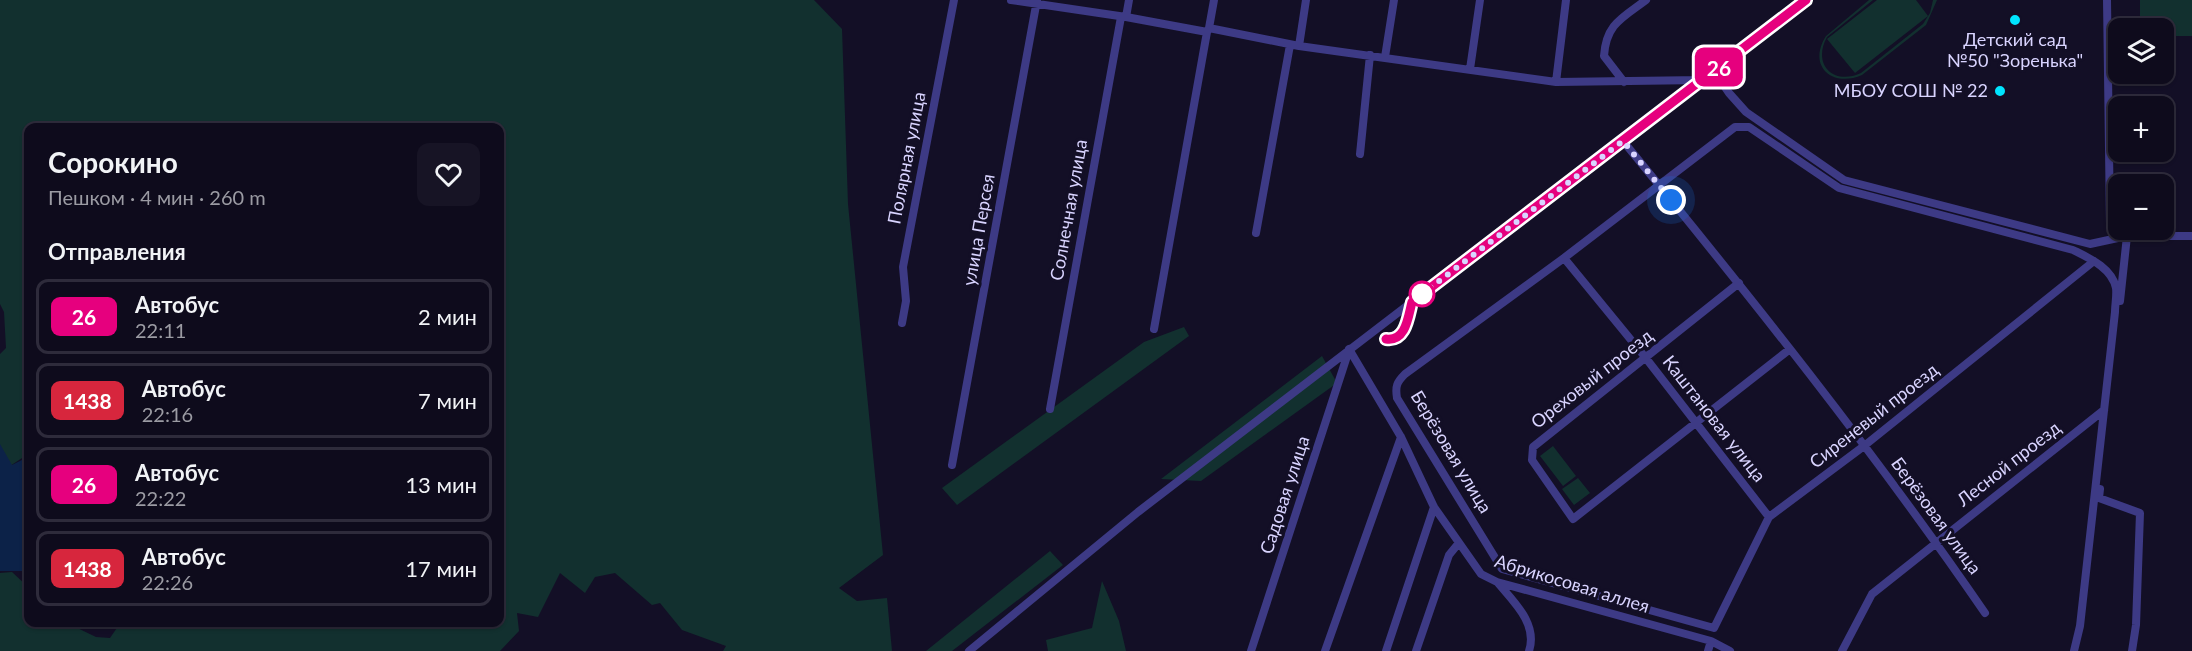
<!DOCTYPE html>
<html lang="ru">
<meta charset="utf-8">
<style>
:root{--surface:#0e0b1c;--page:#171425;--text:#f1f3f6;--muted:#9b9ba3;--line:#2e2b3b}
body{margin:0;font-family:Lato,sans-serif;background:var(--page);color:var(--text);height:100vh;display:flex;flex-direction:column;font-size:22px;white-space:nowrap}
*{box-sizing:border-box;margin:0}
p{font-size:20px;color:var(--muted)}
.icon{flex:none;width:33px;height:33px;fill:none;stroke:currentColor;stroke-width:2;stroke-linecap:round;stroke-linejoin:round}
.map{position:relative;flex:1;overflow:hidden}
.panel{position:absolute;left:24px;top:123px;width:480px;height:504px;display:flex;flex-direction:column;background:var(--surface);border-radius:12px;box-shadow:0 2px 4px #0004,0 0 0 2px var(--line)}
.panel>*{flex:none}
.badge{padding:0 12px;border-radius:9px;font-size:21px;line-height:39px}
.buttons{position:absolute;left:2108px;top:18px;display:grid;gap:12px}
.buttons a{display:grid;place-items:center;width:66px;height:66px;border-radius:12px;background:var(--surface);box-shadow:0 2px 4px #0004,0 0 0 2px var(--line);font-size:30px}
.you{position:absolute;width:30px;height:30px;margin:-15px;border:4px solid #fff;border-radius:50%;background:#1a73e8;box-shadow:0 0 0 9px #1a73e833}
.map>.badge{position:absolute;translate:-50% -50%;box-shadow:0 0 0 3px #fff}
h2{padding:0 24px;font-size:22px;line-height:54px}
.round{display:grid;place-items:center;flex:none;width:63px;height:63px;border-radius:12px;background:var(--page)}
.overview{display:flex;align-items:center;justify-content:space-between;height:102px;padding:0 24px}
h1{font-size:28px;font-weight:700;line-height:45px}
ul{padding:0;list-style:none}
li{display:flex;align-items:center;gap:18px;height:75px;margin:0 12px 9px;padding:0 12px;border:3px solid var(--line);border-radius:12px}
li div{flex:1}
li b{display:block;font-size:22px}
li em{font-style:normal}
li .badge{min-width:66px;font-weight:700;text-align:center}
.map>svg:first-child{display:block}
</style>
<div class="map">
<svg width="2192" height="651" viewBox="0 0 2192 651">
<rect width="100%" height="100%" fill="#130f26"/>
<path fill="#12302f" d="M0 0H814L842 29 848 204 883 555 839 588 857 601 887 598 892 651H723L726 646 682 630 660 603 652 605 615 573 595 577 585 593 560 573 538 617 517 613 519 631 500 651H0V573L12 572 28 587V622L67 623 96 637 110 638 121 622H500V128H28V454L10 466 0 453V354L6 348 4 312 0 304Z
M1869 0H1873L1827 37C1812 64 1833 86 1861 73L1923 24 1930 13 1933 0H1937L1926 25 1862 75C1832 88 1807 66 1826 36Z
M1877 0H1916L1928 16 1855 73 1827 39Z
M2140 0H2192V36H2163V28H2140Z
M1184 327 1189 336 957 505 942 488 1144 342Z
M1322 356 1337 383 1201 481 1161 479Z
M1553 446 1576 476 1563 486 1540 456Z
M1578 478 1590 493 1574 505 1562 489Z
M1050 551 1063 565 952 651H926Z
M1102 581 1119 621 1126 651H1048L1046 640 1092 628Z"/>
<path fill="#0c2248" d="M0 444 12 465 28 457V571H0Z"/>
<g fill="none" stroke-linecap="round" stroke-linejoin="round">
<path stroke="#3d3a85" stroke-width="8" d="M1011 0 1126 17 1207 32 1209 28 1299 46 1556 82 1702 80
M2107 0 2110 224 2127 236H2192
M1126 17 1129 0
M1209 28 1214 0
M1299 46 1306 0
M1385 57 1394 0
M1470 69 1480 0
M1714 71 1729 93 1746 112 1844 180 2090 244 2127 236 2120 301
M1556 82 1566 0
M1624 82 1604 56C1606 24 1622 18 1646 0
M1623 141C1749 295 1873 450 1985 613
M1360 154 1370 55
M1256 233 1290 45
M1564 258 1645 357 1769 517
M1739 283 1533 447 1532 460 1573 519 1790 349
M902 323 906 301 903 267 954 0
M1154 329 1207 32
M1349 349 1401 437 1434 507 1481 574 1497 582 1711 641 1730 651
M1050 409 1121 17
M952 465 1037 0
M2100 489 2099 498 2140 513 2136 625 2132 651
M1498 583C1514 602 1538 624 1529 651
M969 651 1138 512 1806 0
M1251 651 1349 350
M1325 651 1401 437
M1386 651 1434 507
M1416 651 1449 555 1458 544
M1708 651 1711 641
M1842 651 1872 594 2104 410
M2074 651 2080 626 2115 312C2115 305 2117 295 2116 288 2112 268 2089 258 2073 250L1839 188 1749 127H1735L1564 258 1405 374C1397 382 1395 386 1397 398L1502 569 1714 628 1769 517 1864 446 2094 261"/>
</g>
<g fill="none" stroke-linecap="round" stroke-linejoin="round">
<g stroke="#fff" stroke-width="14">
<path id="line" d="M1386 339C1406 342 1408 317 1412 302L1806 0"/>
</g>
<use href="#line" stroke="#e6007e" stroke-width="9"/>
<path stroke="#d9d4ff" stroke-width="6" stroke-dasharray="0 10.8" d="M1422 294 1623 141 1671 200"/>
</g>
<g fill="#00e5ff" stroke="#130f26" stroke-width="2">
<circle cx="2015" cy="20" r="6"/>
<circle cx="2000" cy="91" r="6"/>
</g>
<circle fill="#fff" stroke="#e6007e" stroke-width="3" cx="1422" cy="294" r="12"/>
<g text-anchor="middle" stroke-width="6" stroke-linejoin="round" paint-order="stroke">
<g font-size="18" fill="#d9d4ff" stroke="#130f26">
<text x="2015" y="46">Детский сад<tspan x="2015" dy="21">№50 "Зоренька"</tspan></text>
<text x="1988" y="97" text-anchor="end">МБОУ СОШ № 22</text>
</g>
<g font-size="18" fill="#d9d4ff" stroke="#130f26">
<text transform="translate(907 158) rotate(-79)" y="6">Полярная улица</text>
<text transform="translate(1069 210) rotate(-80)" y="6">Солнечная улица</text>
<text transform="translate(979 230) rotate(-80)" y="6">улица Персея</text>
<text transform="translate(1592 379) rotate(-38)" y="6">Ореховый проезд</text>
<text transform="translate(1874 416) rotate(-38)" y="6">Сиреневый проезд</text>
<text transform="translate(1714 419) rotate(52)" y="6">Каштановая улица</text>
<text transform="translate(1451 452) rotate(59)" y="6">Берёзовая улица</text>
<text transform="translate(2009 464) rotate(-38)" y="6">Лесной проезд</text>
<text transform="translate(1285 495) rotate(-72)" y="6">Садовая улица</text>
<text transform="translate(1936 516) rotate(54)" y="6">Берёзовая улица</text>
<text transform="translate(1572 584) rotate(17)" y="6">Абрикосовая аллея</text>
</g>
</g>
</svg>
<div class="buttons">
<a><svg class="icon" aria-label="layers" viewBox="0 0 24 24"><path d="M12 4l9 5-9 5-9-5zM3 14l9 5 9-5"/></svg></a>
<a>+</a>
<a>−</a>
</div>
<div class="you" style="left:1671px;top:200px"></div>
<b class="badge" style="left:1719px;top:67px;background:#e6007e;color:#fff">26</b>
<section class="panel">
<div class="overview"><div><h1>Сорокино</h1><p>Пешком · 4 мин · 260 m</p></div><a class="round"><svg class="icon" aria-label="heart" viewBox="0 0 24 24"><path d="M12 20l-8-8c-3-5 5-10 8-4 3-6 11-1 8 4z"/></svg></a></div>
<h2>Отправления</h2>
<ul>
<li><span class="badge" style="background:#e6007e;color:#fff">26</span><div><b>Автобус</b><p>22:11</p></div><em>2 мин</em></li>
<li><span class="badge" style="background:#d7263d;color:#fff">1438</span><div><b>Автобус</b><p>22:16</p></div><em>7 мин</em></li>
<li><span class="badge" style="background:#e6007e;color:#fff">26</span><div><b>Автобус</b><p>22:22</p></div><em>13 мин</em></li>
<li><span class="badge" style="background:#d7263d;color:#fff">1438</span><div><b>Автобус</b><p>22:26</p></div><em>17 мин</em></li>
</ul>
</section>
</div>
